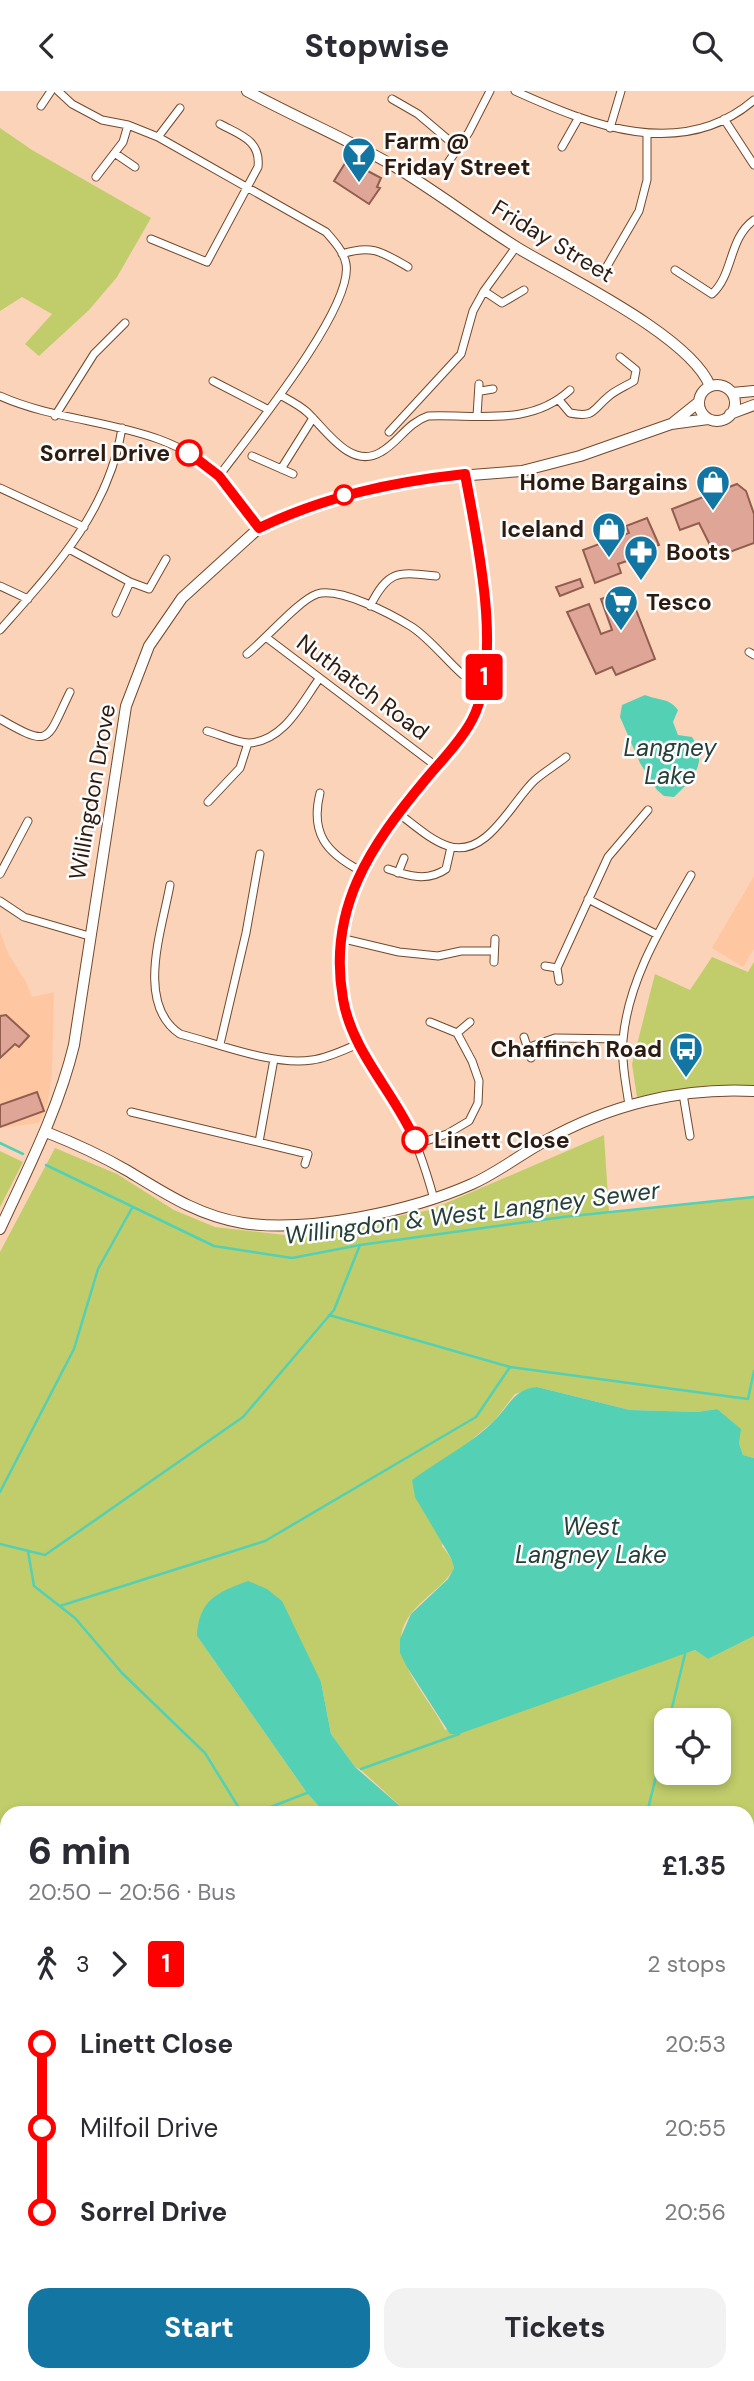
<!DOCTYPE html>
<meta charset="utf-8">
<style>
:root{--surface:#fff;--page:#f2f2f3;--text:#2b2b33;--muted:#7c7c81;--accent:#1375a2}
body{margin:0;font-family:"DM Sans",sans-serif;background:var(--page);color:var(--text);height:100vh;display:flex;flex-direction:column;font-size:26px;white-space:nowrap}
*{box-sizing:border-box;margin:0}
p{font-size:23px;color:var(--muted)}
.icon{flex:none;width:38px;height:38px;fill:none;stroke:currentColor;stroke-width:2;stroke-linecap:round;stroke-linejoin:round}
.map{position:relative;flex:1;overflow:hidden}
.drawer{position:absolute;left:0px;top:1715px;width:754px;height:576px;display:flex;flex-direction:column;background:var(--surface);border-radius:21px 21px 0 0;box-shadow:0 4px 10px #0003}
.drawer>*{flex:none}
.badge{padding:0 14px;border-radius:5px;font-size:24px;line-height:46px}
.tools{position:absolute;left:654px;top:1617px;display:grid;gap:14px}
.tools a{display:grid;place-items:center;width:77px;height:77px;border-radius:14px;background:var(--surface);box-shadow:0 4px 10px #0003;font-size:35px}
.map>.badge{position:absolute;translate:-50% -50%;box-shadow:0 0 0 4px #fff}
.legs{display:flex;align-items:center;gap:10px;height:77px;padding:0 28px;font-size:23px}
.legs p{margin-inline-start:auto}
.head{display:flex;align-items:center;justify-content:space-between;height:119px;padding:0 28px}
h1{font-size:38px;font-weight:800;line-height:52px}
.cta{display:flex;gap:14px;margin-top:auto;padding:14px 28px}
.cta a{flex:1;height:80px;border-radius:21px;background:var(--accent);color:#fff;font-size:28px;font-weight:800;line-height:80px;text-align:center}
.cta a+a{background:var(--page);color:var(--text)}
ul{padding:0 28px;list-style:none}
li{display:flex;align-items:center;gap:24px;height:84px;font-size:26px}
li i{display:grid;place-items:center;width:10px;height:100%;margin:0 9px;background:currentColor}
li i::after{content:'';width:18px;height:18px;margin:-9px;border:5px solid;border-radius:50%;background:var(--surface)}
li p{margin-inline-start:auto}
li:first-child i{background:linear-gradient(#0000 50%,currentColor 0)}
li:last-child i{background:linear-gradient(currentColor 50%,#0000 0)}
header{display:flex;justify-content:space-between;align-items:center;height:91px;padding:0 28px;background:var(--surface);font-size:32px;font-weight:800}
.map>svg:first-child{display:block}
</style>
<header><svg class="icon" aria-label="back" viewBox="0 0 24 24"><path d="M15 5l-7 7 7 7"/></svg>Stopwise<svg class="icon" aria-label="search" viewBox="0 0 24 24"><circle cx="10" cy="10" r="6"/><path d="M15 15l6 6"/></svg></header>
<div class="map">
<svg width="754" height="2290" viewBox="0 0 754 2290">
<rect width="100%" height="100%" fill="#fbd3b9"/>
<path fill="#fec7a1" d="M754 785V858L743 876 712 857Z
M0 841 9 864 26 891 32 906 54 901 52 984 48 1010 39 1032 0 1037Z"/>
<path fill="#c0cd6a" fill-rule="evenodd" d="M0 37 32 59 151 127 117 186 89 219 39 265 25 253 52 223 22 206 0 220Z
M712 866 748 881 754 871V997L711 994 637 1006 632 973 655 883 690 899Z
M604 1044 609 1121 754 1106V1367L743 1364 739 1352 717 1318 697 1321 630 1319 537 1296 515 1303 495 1329 462 1357 442 1455 451 1467 454 1477C443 1497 423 1506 410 1524 381 1562 429 1604 445 1639L695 1559 708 1568 754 1545V2290H106L80 2284H747V1722H408L361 1679 355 1676 331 1643 321 1591 197 1545 307 1702 325 1722H7V2267L0 2265V1161L55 1057 117 1083 174 1119 215 1136 294 1145 430 1119ZM667 1629H719V1682H667Z
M0 1060 23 1071 0 1116Z"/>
<path fill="#54d0b4" d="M645 604C659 610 668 606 678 619L673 631 678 644 692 646C709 672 693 688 674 706L664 705 657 699 640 672 620 626 622 614Z
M537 1296 630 1319 697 1321 717 1318 741 1338 739 1352 743 1364 754 1367V1545L708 1568 695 1559 459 1643H450L407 1576 400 1562V1548L411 1523 448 1488 454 1477 451 1467 415 1406 412 1389C440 1368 472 1353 496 1328 510 1313 515 1298 537 1296Z
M248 1490 267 1498 282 1510 321 1591 331 1643 355 1676 408 1722H325L307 1702 197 1545C199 1509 216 1502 248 1490Z"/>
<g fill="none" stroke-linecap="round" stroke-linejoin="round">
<path stroke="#54d0b4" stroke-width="2.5" d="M0 1052 23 1063
M46 1074 214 1155 292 1167 360 1154 563 1126 754 1106
M329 1224 510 1276 748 1308 754 1280
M0 1401 74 1258 98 1178 132 1117
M0 1453 45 1464 243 1326 334 1219 360 1154
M28 1460 34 1495 75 1527 122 1582 205 1662 242 1722
M60 1515 265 1450 476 1326 510 1276
M669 1629 685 1563
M361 1678 459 1643
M255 1722 307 1702
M647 1722 667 1641
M747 2173 754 2177
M306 2290 308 2284"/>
<path stroke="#54d0b4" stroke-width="16" d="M747 1778 754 1775
M510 2290 513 2284"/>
</g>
<path fill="#dfa697" stroke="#905d4f" stroke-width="2" d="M347 69 381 87 377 96 380 97 369 113 334 90Z
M737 393 746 400 754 423V452L716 466 699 432 680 439 672 418Z
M647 427 659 454 637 462 639 466 618 473 621 482 595 492 583 459 629 442 626 435Z
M580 488 583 496 560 505 556 496Z
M628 498 655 568 616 584 612 576 596 583 567 521 589 513 601 543 612 539 601 508Z
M6 924 29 945 19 956 15 953 0 967V925Z
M37 1001 44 1020 0 1036V1014Z"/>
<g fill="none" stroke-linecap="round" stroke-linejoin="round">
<g stroke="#72492c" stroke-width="9">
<path id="street" d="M58 0 72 13 102 29 128 34 158 46 326 141C334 150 344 161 346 173 354 217 247 347 219 385
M515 0C590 34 682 71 754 9
M392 8 418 23 458 57
M41 15 51 0
M724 28 754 74
M610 37 621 0
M158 46 180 17
M562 56 579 26
M116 63 135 76
M445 76 469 41 490 0
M96 86 123 51 128 34
M151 148 207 171 258 76C261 49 240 44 220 33
M342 163C372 153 382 161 408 176
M675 179 712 203C734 183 728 148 754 129
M603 182 639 120 647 89V43
M484 200 502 212 524 199
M213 290 269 319
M481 300 493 298
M280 304C289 309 299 314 307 321 327 340 351 379 381 361 399 351 407 332 428 325 477 323 530 336 570 299
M0 305C71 337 163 328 220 386 235 401 247 420 259 437
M559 309 570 322C595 327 592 319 609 305 616 299 626 295 634 290L636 279 620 266
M55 325 94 263 125 232
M477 325 479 293
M389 341 461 263 473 220 484 200 516 156
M252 365 293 383
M281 378 313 327
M0 397 84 436
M69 458 130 491 149 498 166 468
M0 495 28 508
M370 515C389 478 398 481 436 485
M116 522 130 491
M0 539C54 478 109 420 122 337
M267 547 436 675
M749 561 754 564
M247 563C265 549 299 509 317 503 340 496 391 523 412 536 430 548 446 569 463 584
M0 628C52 658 46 650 70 601
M207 640C219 643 236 652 249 652 284 650 301 613 319 588
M320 702C310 742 326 762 361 780
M208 711 240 677 248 652
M398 722C413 733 430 749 448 755 487 768 512 710 535 689 544 681 556 674 566 666
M388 778C408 785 428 791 446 778L451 756
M398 782 404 767
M0 783 28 730
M170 794C162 839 135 913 180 943 219 953 273 975 312 969 328 967 344 959 358 953
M588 808 656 843
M0 810 24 826 89 845
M340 847 399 861 438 865 461 860H494
M494 871 495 848
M545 875 557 877
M559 890 557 877 608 766 648 719
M457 942 470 931
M524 946 531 967
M220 953 246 842 260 763
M527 957 555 947 623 948
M683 1003 690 1045
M629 1014C626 993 621 970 623 949 628 889 662 835 691 784
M131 1021 308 1063 305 1073
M259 1051 274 968
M417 1053 447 1043 469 1030 478 1012 479 990 472 970 457 942 430 931
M434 1108C426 1079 417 1051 403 1024 379 974 344 947 340 886 334 805 381 743 429 683 443 666 462 648 472 629 504 566 477 450 465 383"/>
</g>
<g stroke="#72492c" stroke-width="12">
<path id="secondary" d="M247 0C295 26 347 48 394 75 437 101 476 131 518 157 566 186 690 245 710 295
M699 312a18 18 0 1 1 36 0a18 18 0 1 1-36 0Z
M732 302 754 300
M730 323 754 314
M674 331 699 311
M46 1041C74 1052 102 1065 128 1080 166 1103 199 1125 243 1132 309 1142 411 1120 472 1093 497 1082 521 1063 545 1050 609 1014 681 996 754 1000
M0 1138C28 1077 58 1020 74 954L126 615 149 555 182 507 259 437 323 410 407 389 522 380 580 365 671 333 708 328"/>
</g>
<g stroke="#72492c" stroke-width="14">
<path id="primary" d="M0 2277 7 2279
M23 2284 46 2290"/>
</g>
<use href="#street" stroke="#fff" stroke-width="7"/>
<use href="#secondary" stroke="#fff" stroke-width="10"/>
<use href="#primary" stroke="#fff" stroke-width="12"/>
</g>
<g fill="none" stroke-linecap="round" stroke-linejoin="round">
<g stroke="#fff" stroke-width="16">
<path id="line-1" d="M189 362 219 385 259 437C326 405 392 391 465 383 477 449 504 568 472 629 461 650 441 670 426 688 371 754 327 817 343 908 352 961 394 1001 415 1049"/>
</g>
<use href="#line-1" stroke="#f00" stroke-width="10"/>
</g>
<defs>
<g id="bar-pin" transform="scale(1.75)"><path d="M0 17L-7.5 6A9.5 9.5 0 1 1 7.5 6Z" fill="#1375a2" stroke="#fdfdfd"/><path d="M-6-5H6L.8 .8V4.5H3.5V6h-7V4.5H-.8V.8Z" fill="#fff"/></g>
<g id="shop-pin" transform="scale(1.75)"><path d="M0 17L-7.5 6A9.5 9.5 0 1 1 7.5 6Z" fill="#1375a2" stroke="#fdfdfd"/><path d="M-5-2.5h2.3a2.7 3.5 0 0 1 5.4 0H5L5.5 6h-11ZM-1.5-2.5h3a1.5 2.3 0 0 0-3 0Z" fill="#fff"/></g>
<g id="pharmacy-pin" transform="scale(1.75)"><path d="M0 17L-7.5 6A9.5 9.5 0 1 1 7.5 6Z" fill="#1375a2" stroke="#fdfdfd"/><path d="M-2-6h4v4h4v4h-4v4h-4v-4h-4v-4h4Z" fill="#fff"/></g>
<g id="supermarket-pin" transform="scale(1.75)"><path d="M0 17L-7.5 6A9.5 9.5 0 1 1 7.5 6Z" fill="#1375a2" stroke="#fdfdfd"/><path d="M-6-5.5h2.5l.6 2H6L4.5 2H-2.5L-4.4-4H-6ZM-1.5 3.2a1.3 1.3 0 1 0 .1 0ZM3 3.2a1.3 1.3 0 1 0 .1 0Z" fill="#fff"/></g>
<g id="bus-pin" transform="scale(1.75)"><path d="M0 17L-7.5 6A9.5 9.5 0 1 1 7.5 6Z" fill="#1375a2" stroke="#fdfdfd"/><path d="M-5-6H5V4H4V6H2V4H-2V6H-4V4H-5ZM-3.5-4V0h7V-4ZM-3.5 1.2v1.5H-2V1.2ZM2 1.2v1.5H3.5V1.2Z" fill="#fff"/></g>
</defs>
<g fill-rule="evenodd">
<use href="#bar-pin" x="359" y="63"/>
<use href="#shop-pin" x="713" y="391"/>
<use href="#shop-pin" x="609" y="438"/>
<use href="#pharmacy-pin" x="641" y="461"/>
<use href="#supermarket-pin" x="621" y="511"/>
<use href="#bus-pin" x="686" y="958"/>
</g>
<g fill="#fff" stroke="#f00" stroke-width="3.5">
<circle cx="189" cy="362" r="12"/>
<circle cx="344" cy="404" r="9"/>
<circle cx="415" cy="1049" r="12"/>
</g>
<g text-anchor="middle" stroke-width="5" stroke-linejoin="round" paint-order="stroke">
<g font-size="23" font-weight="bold" fill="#2d1b0f" stroke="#fdfdfd" text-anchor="start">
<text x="384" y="58">Farm @<tspan x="384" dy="26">Friday Street</tspan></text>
<text x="688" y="399" text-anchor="end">Home Bargains</text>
<text x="584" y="446" text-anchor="end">Iceland</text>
<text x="666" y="469">Boots</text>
<text x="646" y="519">Tesco</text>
<text x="662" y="966" text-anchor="end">Chaffinch Road</text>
</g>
<g font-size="23" fill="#2d1b0f" stroke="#fdfdfd">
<text transform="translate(553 150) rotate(31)" y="8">Friday Street</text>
<text transform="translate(363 596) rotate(37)" y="8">Nuthatch Road</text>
<text transform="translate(92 701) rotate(-80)" y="8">Willingdon Drove</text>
</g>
<g font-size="23" font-weight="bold" fill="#2d1b0f" stroke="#fdfdfd" text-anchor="end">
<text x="170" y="370">Sorrel Drive</text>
<text x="434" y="1057" text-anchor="start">Linett Close</text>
</g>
<g font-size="24" font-style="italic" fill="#254039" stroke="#fdfdfd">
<text x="670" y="665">Langney<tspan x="670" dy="28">Lake</tspan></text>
<text transform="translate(472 1122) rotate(-7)" y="8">Willingdon &amp; West Langney Sewer</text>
<text x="591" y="1444">West<tspan x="591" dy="28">Langney Lake</tspan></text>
</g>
</g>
</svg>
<div class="tools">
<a><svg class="icon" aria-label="locate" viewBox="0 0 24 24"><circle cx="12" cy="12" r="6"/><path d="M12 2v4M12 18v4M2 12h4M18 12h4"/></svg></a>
</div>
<b class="badge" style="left:484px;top:586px;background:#f00;color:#fff">1</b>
<section class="drawer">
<div class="head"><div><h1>6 min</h1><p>20:50 – 20:56 · Bus</p></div><b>£1.35</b></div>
<div class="legs"><svg class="icon" aria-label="walk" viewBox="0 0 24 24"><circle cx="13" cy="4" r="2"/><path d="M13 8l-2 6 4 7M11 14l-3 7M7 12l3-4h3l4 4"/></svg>3<svg class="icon" aria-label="forward" viewBox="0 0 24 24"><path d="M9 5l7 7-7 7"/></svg><b class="badge" style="background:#f00;color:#fff">1</b><p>2 stops</p></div>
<ul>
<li><i style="color:#f00"></i><b>Linett Close</b><p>20:53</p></li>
<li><i style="color:#f00"></i><span>Milfoil Drive</span><p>20:55</p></li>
<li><i style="color:#f00"></i><b>Sorrel Drive</b><p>20:56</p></li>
</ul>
<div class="cta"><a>Start</a><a>Tickets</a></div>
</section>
</div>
